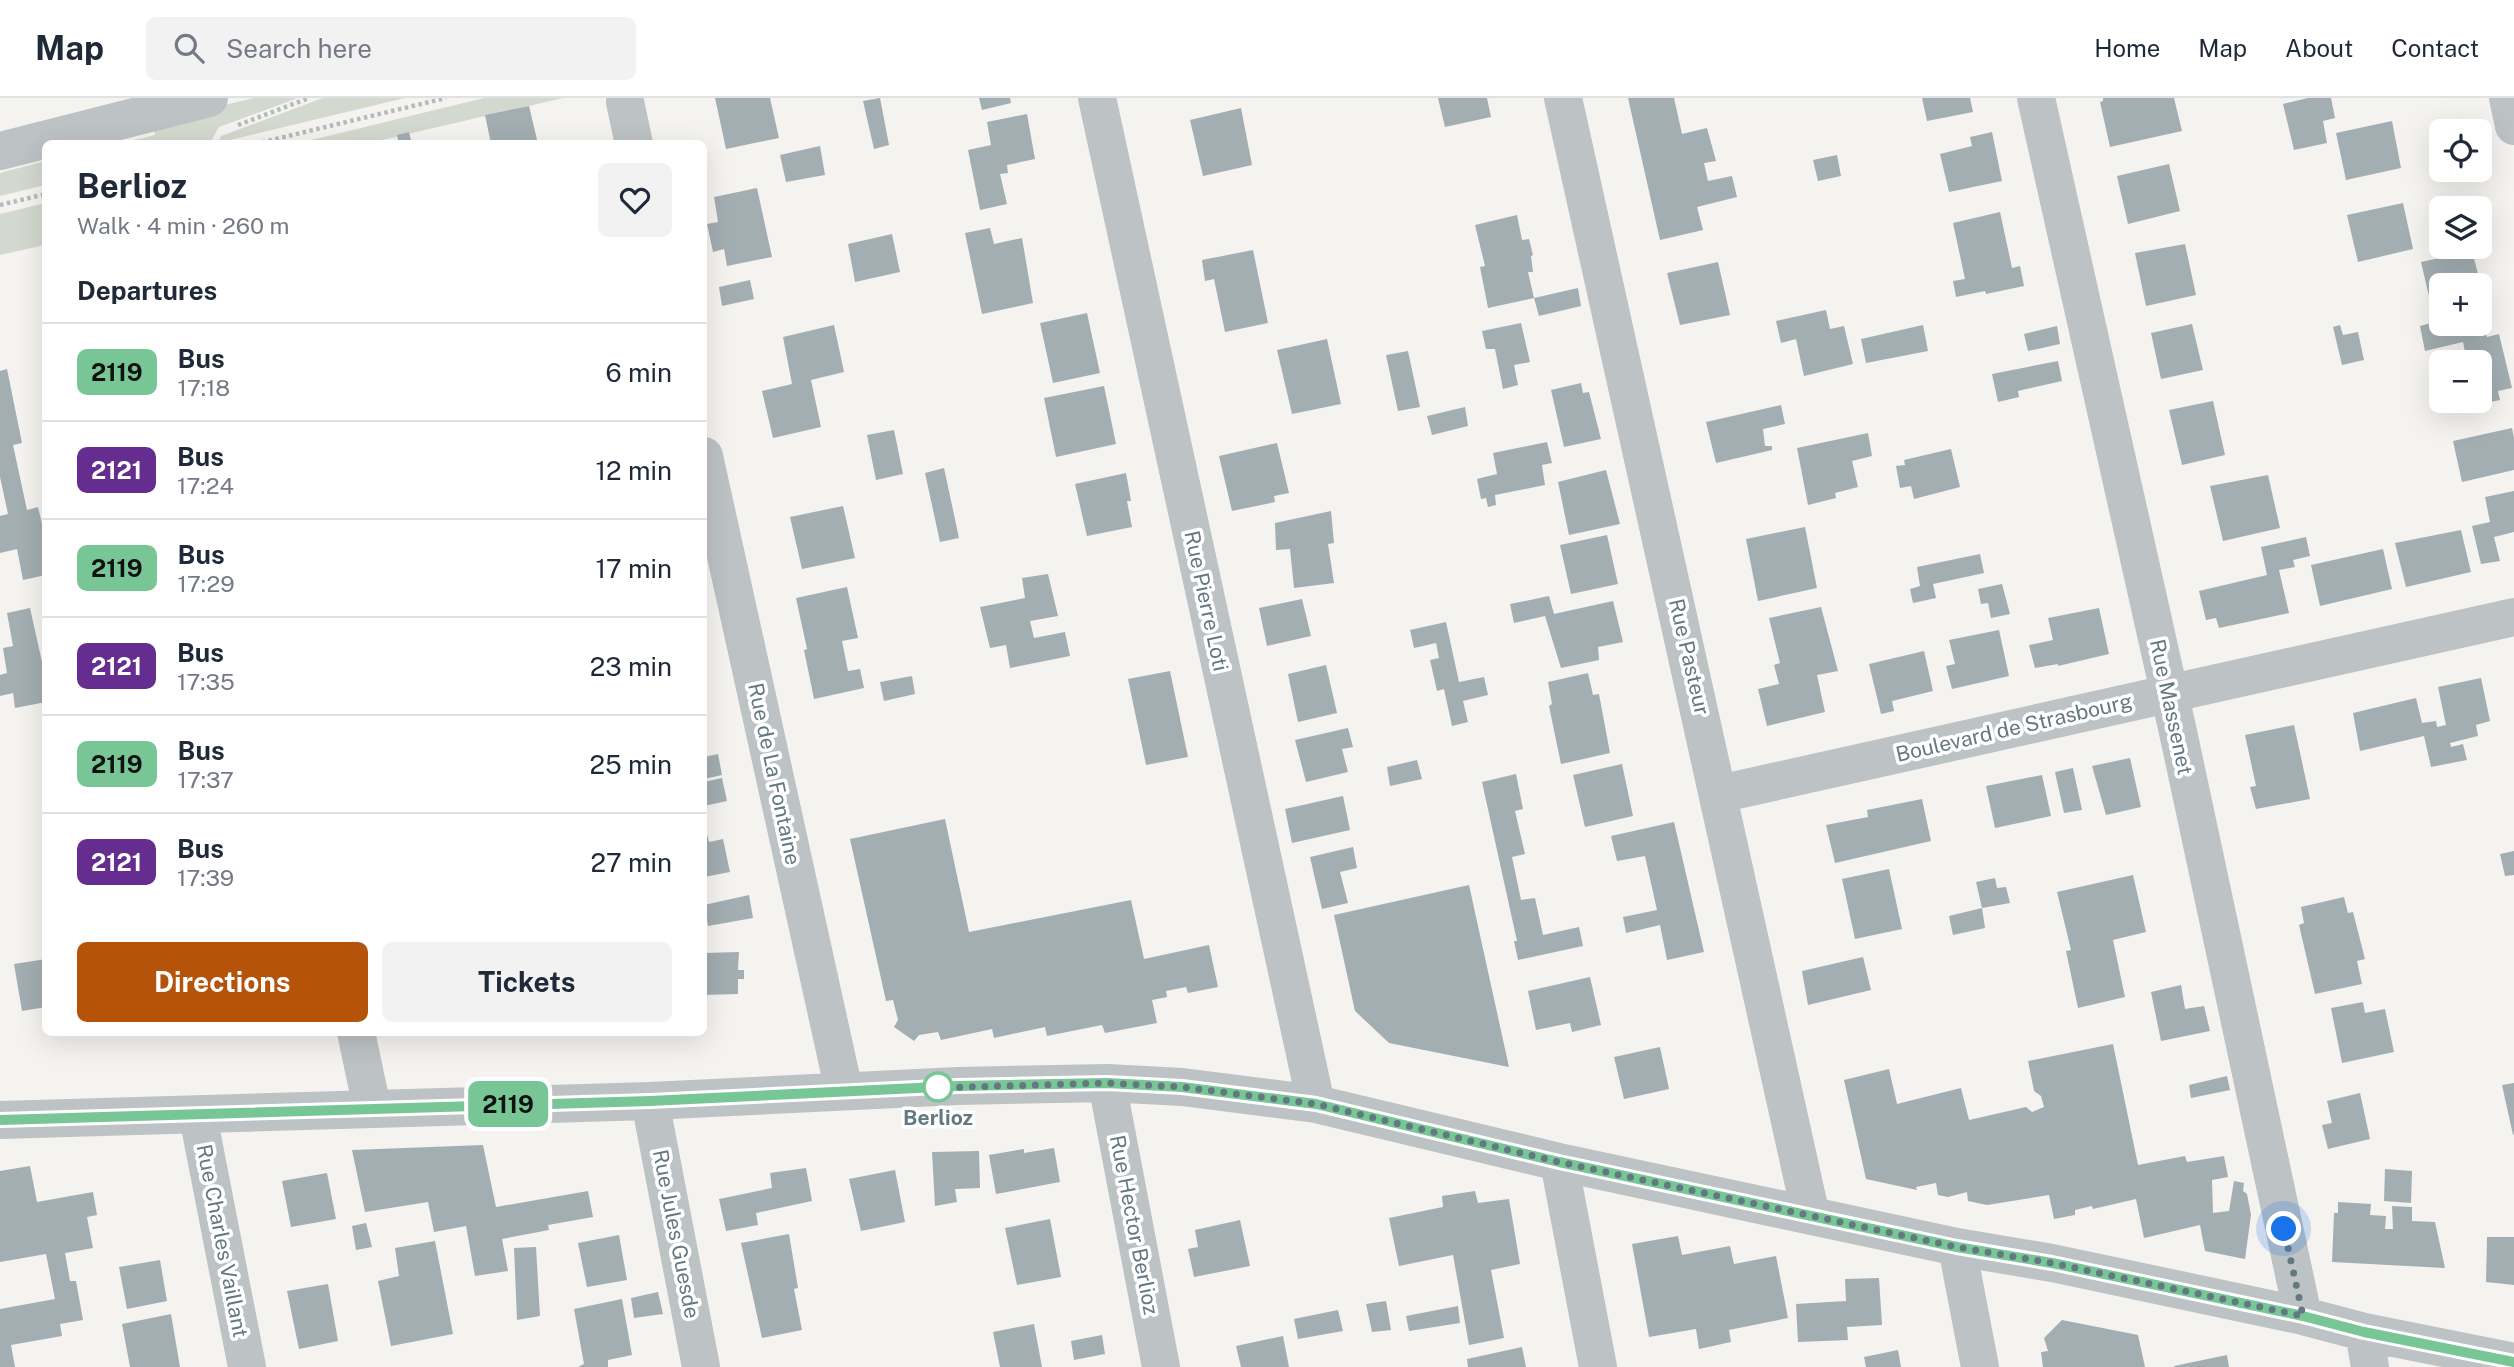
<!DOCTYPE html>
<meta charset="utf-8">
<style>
:root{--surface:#fff;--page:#f2f2f3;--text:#1f2937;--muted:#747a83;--line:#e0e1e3;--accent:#b45309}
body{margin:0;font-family:"Public Sans",sans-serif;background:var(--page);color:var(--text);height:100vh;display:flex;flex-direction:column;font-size:26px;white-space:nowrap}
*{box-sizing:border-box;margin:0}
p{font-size:23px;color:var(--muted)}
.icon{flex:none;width:38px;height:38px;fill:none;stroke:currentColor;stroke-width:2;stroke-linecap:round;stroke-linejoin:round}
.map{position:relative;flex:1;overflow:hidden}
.panel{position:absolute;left:42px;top:42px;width:665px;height:896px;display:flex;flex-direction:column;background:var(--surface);border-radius:10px;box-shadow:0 7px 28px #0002}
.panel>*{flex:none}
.badge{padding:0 14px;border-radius:10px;font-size:24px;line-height:46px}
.tools{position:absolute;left:2429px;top:21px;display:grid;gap:14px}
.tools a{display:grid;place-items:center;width:63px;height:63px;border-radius:10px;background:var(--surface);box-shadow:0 7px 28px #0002;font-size:35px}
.you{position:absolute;width:35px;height:35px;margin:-18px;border:5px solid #fff;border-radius:50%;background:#1a73e8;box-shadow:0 0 0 10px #1a73e833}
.map>.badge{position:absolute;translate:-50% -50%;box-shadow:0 0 0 4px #fff}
h2{padding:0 35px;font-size:26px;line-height:63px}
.round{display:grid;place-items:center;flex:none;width:74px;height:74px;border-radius:10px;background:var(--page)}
.headline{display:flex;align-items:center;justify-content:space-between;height:119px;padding:0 35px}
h1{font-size:33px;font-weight:700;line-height:52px}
.button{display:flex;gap:14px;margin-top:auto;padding:14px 35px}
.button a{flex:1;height:80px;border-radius:10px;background:var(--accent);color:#fff;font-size:28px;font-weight:700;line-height:80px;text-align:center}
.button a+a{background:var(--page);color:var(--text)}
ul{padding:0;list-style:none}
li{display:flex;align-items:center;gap:21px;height:98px;padding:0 35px;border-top:2px solid var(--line)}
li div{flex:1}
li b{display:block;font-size:26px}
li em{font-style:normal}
li .badge{min-width:77px;font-weight:700;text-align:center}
header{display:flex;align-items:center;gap:42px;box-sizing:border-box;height:98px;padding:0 35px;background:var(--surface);border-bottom:2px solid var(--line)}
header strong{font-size:33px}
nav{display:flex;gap:38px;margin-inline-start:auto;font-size:24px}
.search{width:490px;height:63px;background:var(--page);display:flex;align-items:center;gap:18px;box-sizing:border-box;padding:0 24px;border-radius:10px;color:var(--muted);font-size:26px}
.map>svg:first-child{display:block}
</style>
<header>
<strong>Map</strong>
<div class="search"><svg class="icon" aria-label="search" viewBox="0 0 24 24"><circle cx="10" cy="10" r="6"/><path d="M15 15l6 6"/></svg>Search here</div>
<nav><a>Home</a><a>Map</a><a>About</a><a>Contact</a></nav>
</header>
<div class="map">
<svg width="2514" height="1269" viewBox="0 0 2514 1269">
<rect width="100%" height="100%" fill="#f4f3f0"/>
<path fill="#d4d9cf" d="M254 0H298L219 29 210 45 119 46 155 37 153 24Z
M323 0H405L218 45 221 38Z
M484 0H563L369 45 295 46Z
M45 63V87L0 98V75Z
M45 105V147L0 157V116Z"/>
<path fill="#a3aeb2" d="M715 0H770L779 40 726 51Z
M880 0 889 47 874 51 863 3Z
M979 0H1010L1011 5 982 12Z
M1438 0H1487L1491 19 1445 29Z
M1628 0H1674L1682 36 1707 30 1716 63 1704 65 1708 83 1732 78 1737 99 1697 109 1703 132 1660 142Z
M1922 0H1970L1973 14 1927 23Z
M2103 0H2174L2182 33 2110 49 2100 4 2103 3Z
M2308 0H2331L2335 20 2323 23 2327 45 2294 52 2283 6Z
M529 8 538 46H491L485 17Z
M1241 10 1252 67 1203 78 1190 22Z
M1027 16 1035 61 1007 67 1008 75 1000 76 1007 106 980 112 968 52 991 47 987 24Z
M2392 23 2401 70 2346 82 2336 35Z
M409 34 412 46H399L397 37Z
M1992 34 2002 83 1949 94 1940 56 1972 48 1970 39Z
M820 48 825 77 786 84 780 57Z
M1837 57 1841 78 1818 83 1813 62Z
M2169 66 2180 113 2128 126 2117 78Z
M757 90 772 159 727 168 724 151 713 154 707 126 718 124 714 99Z
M2403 105 2413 151 2358 164 2347 117Z
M2000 114 2012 170 2020 168 2024 188 1986 196 1985 193 1956 199 1953 183 1965 181 1953 125Z
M1517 117 1522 142 1529 141 1533 157 1531 158 1533 174H1528L1534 200 1488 210 1480 169 1485 168 1475 127Z
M990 130 994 146 1022 140 1033 205 982 216 965 135Z
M892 136 900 174 855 184 848 146Z
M2185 146 2196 197 2146 208 2135 155Z
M1253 152 1268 225 1225 234 1214 181 1205 183 1202 162Z
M2472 153 2481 187H2441V226H2480L2481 188 2486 213 2481 214 2487 239 2499 236 2512 290 2498 293 2500 302 2477 307 2476 303H2480V264H2467L2463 244 2425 253 2420 228 2435 224 2421 164Z
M1718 164 1730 217 1680 227 1667 175Z
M750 182 754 201 722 208 719 189Z
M1578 190 1581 208 1539 218 1534 200Z
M1826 212 1830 231 1844 228 1853 266 1804 278 1796 241 1781 245 1776 223Z
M1087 215 1100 275 1053 285 1040 225Z
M1521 225 1530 264 1514 267 1518 287 1503 291 1495 251H1486L1482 233Z
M2192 226 2203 272 2161 281 2151 235Z
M834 227 844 274 811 282 821 329 773 340 762 293 792 286 783 239Z
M1923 227 1928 253 1866 265 1861 241Z
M2340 227 2343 237 2358 234 2364 262 2342 267 2333 229Z
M2057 228 2060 246 2028 253 2024 236Z
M1327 241 1341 306 1292 316 1277 252Z
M1408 253 1420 309 1398 313 1386 257Z
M2058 263 2062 283 2018 293 2019 299 1998 304 1992 276Z
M7 271 22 345 13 347 27 412 38 409 46 442V477L23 482 17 451 0 455V418L8 416 0 379V273Z
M1581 285 1583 295 1589 294 1601 341 1564 349 1551 292Z
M1104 288 1116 346 1056 359 1044 300Z
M2213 303 2225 357 2182 367 2169 312Z
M1781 307 1785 326 1763 331 1765 348H1772V352L1716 365 1706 324Z
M1465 309 1468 328 1432 337 1427 318Z
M2512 330 2514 340V372L2462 384 2453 343Z
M894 332 903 376 876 382 867 337Z
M1868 335 1872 358 1852 363 1858 389 1835 395 1836 400 1808 407 1797 350Z
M1547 344 1552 365 1542 367 1545 387 1495 397 1496 407 1488 409 1486 400 1481 401 1477 381 1497 376 1493 355Z
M1277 345 1289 395 1274 398 1275 404 1232 413 1219 358Z
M1951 351 1960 389 1914 401 1911 388 1900 390 1896 368 1905 367 1904 362Z
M944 370 959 440 940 444 925 375Z
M1606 372 1620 426 1569 437 1558 384Z
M1126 375 1131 403H1127L1132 429 1087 438 1075 386Z
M2268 377 2280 430 2223 443 2210 388Z
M2514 393V434L2494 439 2500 463 2481 466 2472 428 2490 424 2485 399Z
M843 408 855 460 802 471 790 419Z
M1331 413 1334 445 1328 446 1334 485 1294 490 1290 451 1276 452 1275 425Z
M1805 429 1817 490 1758 503 1746 441Z
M2461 432 2471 474 2406 489 2395 445Z
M1607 437 1618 486 1571 496 1560 447Z
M2306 439 2310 458 2293 462 2295 469 2279 472 2289 515 2219 530 2216 520 2206 522 2199 493 2267 477 2261 449Z
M2383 451 2392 491 2320 508 2311 467Z
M1980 456 1984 475 1933 486 1936 500 1913 505 1910 491 1920 488 1917 469Z
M1048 476 1058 518 1030 523 1034 540 1065 534 1070 558 1010 570 1006 547 990 550 980 509 1025 500 1022 480Z
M2002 486 2010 516 1991 520 1988 505 1981 506 1978 491Z
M847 489 858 540 842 543 848 573 860 571 864 590 814 601 804 552 807 551 796 500Z
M1549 498 1554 516 1613 503 1623 544 1598 549 1599 562 1561 570 1545 518 1514 525 1510 506Z
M1302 501 1311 538 1267 548 1259 510Z
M1821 509 1838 573 1817 577 1825 614 1767 628 1758 591 1779 586 1774 567 1780 565 1769 520Z
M30 510 46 582V604L15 610 13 595 0 598V577L7 575 3 550 13 548 7 515Z
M2099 510 2109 556 2058 568V566L2035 570 2029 547 2053 542 2048 520Z
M1446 524 1459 584 1484 579 1488 597 1463 603 1468 624 1452 628 1444 591 1437 593 1430 562 1439 560 1436 545 1414 550 1410 532Z
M1999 532 2009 578 1952 591 1946 568 1955 566 1949 542Z
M1924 553 1933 593 1892 603 1894 613 1881 616 1869 566Z
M1326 567 1337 615 1298 624 1288 576Z
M1170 573 1188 659 1146 667 1128 581Z
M1588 575 1593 597 1599 596 1610 655 1561 666 1549 608 1552 606 1548 584Z
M912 578 915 596 884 603 880 584Z
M2481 580 2490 623 2476 627 2478 638 2450 645 2451 649 2463 646 2467 662 2431 669 2424 638 2360 653 2353 615 2416 600 2422 625 2436 623 2437 629 2446 627 2438 589Z
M2294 627 2310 701 2256 711 2250 689 2256 688 2245 637Z
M1348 630 1353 649 1342 651 1348 674 1306 684 1295 642Z
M718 656 722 677 704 681V659Z
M2130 660 2141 709 2106 717 2092 668Z
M1417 662 1422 681 1390 688 1387 669Z
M1622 666 1633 718 1585 729 1573 677Z
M2073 670 2082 712 2064 715 2055 674Z
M1516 676 1523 711 1515 713 1525 756 1512 759 1521 802 1535 800 1543 837 1579 829 1583 848 1518 862 1514 843H1517L1482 684Z
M2042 677 2051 718 1995 730 1986 688Z
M722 680 727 703 704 708V684Z
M1343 698 1350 732 1292 745 1285 711Z
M1922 701 1931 743 1835 765 1826 727 1868 719 1867 712Z
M945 721 969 834 1131 802 1144 861 1209 847 1218 889 1188 895 1186 889 1166 893 1167 899 1152 902 1157 925 1105 935 1102 927 1047 938 1045 929 994 940 992 931 941 942 938 934 919 937 914 943 894 929 898 922 893 902 886 903 850 741Z
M704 724 709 744 723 741 730 774 704 779Z
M1674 724 1704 854 1667 862 1660 827 1626 835 1623 819 1657 812 1645 758 1617 763 1611 738Z
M1353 749 1357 770 1340 774 1348 805 1322 811 1310 759Z
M2514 753V777L2505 778 2500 756Z
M1889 771 1902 831 1855 841 1842 781Z
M2133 777 2146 834 2113 842 2125 899 2078 910 2066 853 2071 852 2057 794Z
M1995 780 1997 790 2006 789 2010 805 1982 810 1976 784Z
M1469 787 1509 969 1389 945 1355 913 1334 817Z
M749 797 753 820 708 828 704 807Z
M2344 799 2348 815 2353 814 2365 861 2357 863 2362 886 2315 896 2299 827 2304 825 2301 809Z
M1982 810 1985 830 1953 837 1949 818Z
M739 854 738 872H744V881H738V896L704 897V855Z
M1863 859 1871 892 1808 907 1802 873Z
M46 861V909L22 913 14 866Z
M1590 879 1601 927 1572 934 1570 925 1536 932 1528 893Z
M2181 887 2185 911 2204 908 2210 933 2161 943 2151 894Z
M2363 904 2365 915 2385 911 2394 954 2342 965 2331 910Z
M2113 946 2138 1067 2185 1058 2187 1064 2224 1058 2228 1079 2212 1082 2213 1115 2229 1113 2234 1083 2244 1085 2243 1093 2247 1096 2251 1117 2245 1161 2205 1153 2200 1127 2144 1140 2136 1101 2093 1111 2092 1108 2075 1112V1117L2054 1121 2049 1097 1987 1107 1968 1103 1967 1094 1948 1099 1938 1097 1936 1085 1916 1089 1917 1092 1866 1081 1844 982 1889 971 1897 1006 1961 990 1969 1022 2026 1009 2032 1014 2044 1009 2041 998 2034 993 2028 963Z
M1660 949 1669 991 1624 1001 1614 959Z
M2227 978 2230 992 2191 1000 2189 987Z
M2514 985V1036L2513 1037 2502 987Z
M2360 995 2370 1041 2328 1051 2322 1027 2332 1025 2327 1003Z
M483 1047 496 1109 588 1093 593 1119 548 1127 549 1132 502 1141 508 1173 475 1178 466 1128 434 1134 428 1104 365 1114 352 1052Z
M1054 1050 1060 1084 996 1096 989 1057 1024 1051V1055Z
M979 1053 980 1090 955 1091 957 1104 935 1108 932 1054Z
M30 1068 37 1104 93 1094 97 1117 87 1119 93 1150 65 1155 70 1183H76L83 1222 60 1226 62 1238 11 1247 15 1269H0V1211L55 1201 46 1156 0 1164V1073Z
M806 1070 812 1103 756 1115 758 1127 726 1133 719 1101 772 1090 770 1075Z
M2385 1071 2412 1073 2411 1105 2384 1103Z
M895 1072 905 1124 861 1133 849 1081Z
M327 1075 336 1121 291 1129 282 1083Z
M1475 1093 1478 1105 1509 1101 1520 1166 1491 1172 1504 1240 1469 1247 1453 1157 1399 1168 1389 1120 1443 1109 1442 1098Z
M2338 1104 2371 1106 2370 1117 2386 1118 2385 1131H2393L2392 1108 2412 1109V1123L2435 1124 2445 1170 2332 1164 2334 1115H2338Z
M1050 1121 1061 1179 1017 1187 1005 1130Z
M1240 1122 1250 1168 1194 1179 1188 1151 1198 1149 1195 1132Z
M366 1125 372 1149 356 1152 352 1128Z
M789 1136 798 1190 794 1191 802 1232 762 1240 741 1145Z
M619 1137 627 1182 587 1189 578 1145Z
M1678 1138 1682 1157 1730 1148 1734 1166 1776 1158 1788 1220 1729 1232 1731 1244 1699 1251 1696 1231 1649 1239 1632 1146Z
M2487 1139H2514V1187L2486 1184Z
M435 1143 453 1236 391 1248 378 1183 399 1178 395 1150Z
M536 1149 540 1218 517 1222 514 1150Z
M160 1162 167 1203 127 1211 119 1169Z
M1879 1180 1882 1227 1847 1229 1848 1242 1798 1244 1796 1206 1846 1203 1845 1181Z
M328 1186 338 1243 299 1251 287 1193Z
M658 1194 663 1216 634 1220 631 1200Z
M622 1201 632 1257 608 1262V1269H578L584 1266 574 1211Z
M1386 1203 1391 1232 1372 1234 1366 1206Z
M1458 1208 1460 1225 1409 1233 1406 1218Z
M1338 1212 1343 1233 1298 1241 1294 1221Z
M171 1216 180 1269H130L122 1226Z
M2062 1222 2138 1237 2145 1269H2043L2041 1254 2048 1253 2044 1240Z
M1034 1226 1042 1269H1000L993 1234Z
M1102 1237 1105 1256 1074 1262 1071 1243Z
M1283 1238 1289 1269H1241L1236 1248Z
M1522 1249 1526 1269H1468L1467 1261Z
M1898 1252 1901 1269H1866L1864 1259Z
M2227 1257 2229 1269H2174V1268Z"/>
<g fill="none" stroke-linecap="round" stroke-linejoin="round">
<path stroke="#b7babc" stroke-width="4.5" stroke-dasharray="3.5 3.5" stroke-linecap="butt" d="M238 27 309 0
M255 46 446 0
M0 107 46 96"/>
<path stroke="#bdc2c4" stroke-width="38" d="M1097 0 1316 1006
M1563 0 1811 1118
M2036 0 2178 634 2303 1218
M2508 0 2514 28
M625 4 634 46
M0 53 209 0
M704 358 844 993
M1719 696 2514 519
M356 934 372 1010
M1107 985 1161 1269
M650 1003 701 1269
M198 1018 247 1269
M0 1022 650 1003 958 988 1107 985 1182 989 1316 1006 1559 1064 1957 1149 2052 1165 2303 1218 2364 1234 2514 1264
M1559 1064 1598 1269
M1957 1149 1980 1269
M2364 1234 2370 1269"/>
</g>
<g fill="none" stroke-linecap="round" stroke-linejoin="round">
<g stroke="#fff" stroke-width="16">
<path id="line" d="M0 1022 650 1003 958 988 1107 985 1182 989 1316 1006 1559 1064 1957 1149 2052 1165 2303 1218 2364 1234 2514 1264"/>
</g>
<use href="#line" stroke="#78c696" stroke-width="10"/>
<path stroke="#637881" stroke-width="7" stroke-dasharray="0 12.6" d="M938 989 930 990 1107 985 1182 989 1316 1006 1559 1064 1957 1149 2052 1165 2303 1218 2284 1131"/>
</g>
<circle fill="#fff" stroke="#78c696" stroke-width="3.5" cx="938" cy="989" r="14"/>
<g text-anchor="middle" stroke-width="7" stroke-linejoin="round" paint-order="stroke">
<g font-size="21" fill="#637881" stroke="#fff">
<text transform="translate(1206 503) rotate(78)" y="7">Rue Pierre Loti</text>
<text transform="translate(1689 559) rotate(77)" y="7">Rue Pasteur</text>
<text transform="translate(2171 609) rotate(78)" y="7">Rue Massenet</text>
<text transform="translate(2014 630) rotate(-13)" y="7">Boulevard de Strasbourg</text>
<text transform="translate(774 676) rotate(78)" y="7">Rue de La Fontaine</text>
<text transform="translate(1134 1127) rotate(79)" y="7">Rue Hector Berlioz</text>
<text transform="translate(676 1136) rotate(79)" y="7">Rue Jules Guesde</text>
<text transform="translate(222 1143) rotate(79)" y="7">Rue Charles Vaillant</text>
</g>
<g font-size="21" font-weight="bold" fill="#637881" stroke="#fff">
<text x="938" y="1027">Berlioz</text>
</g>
</g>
</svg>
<div class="tools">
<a><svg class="icon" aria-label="locate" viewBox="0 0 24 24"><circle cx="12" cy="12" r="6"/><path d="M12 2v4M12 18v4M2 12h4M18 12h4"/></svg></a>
<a><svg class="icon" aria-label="layers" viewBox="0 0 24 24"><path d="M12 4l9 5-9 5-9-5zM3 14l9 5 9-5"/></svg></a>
<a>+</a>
<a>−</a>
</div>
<div class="you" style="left:2284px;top:1131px"></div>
<b class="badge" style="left:508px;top:1006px;background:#78c696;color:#111">2119</b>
<section class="panel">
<div class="headline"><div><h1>Berlioz</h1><p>Walk · 4 min · 260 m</p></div><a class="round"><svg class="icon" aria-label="heart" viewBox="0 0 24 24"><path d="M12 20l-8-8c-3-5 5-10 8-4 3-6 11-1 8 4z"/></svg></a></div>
<h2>Departures</h2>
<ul>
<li><span class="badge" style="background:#78c696;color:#111">2119</span><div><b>Bus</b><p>17:18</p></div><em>6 min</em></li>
<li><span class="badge" style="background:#662d91;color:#fff">2121</span><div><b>Bus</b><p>17:24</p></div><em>12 min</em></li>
<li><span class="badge" style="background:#78c696;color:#111">2119</span><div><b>Bus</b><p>17:29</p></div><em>17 min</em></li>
<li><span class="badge" style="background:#662d91;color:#fff">2121</span><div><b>Bus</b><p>17:35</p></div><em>23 min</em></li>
<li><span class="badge" style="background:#78c696;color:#111">2119</span><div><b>Bus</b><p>17:37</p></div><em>25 min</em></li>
<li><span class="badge" style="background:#662d91;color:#fff">2121</span><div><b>Bus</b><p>17:39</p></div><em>27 min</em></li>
</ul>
<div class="button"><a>Directions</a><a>Tickets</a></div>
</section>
</div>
